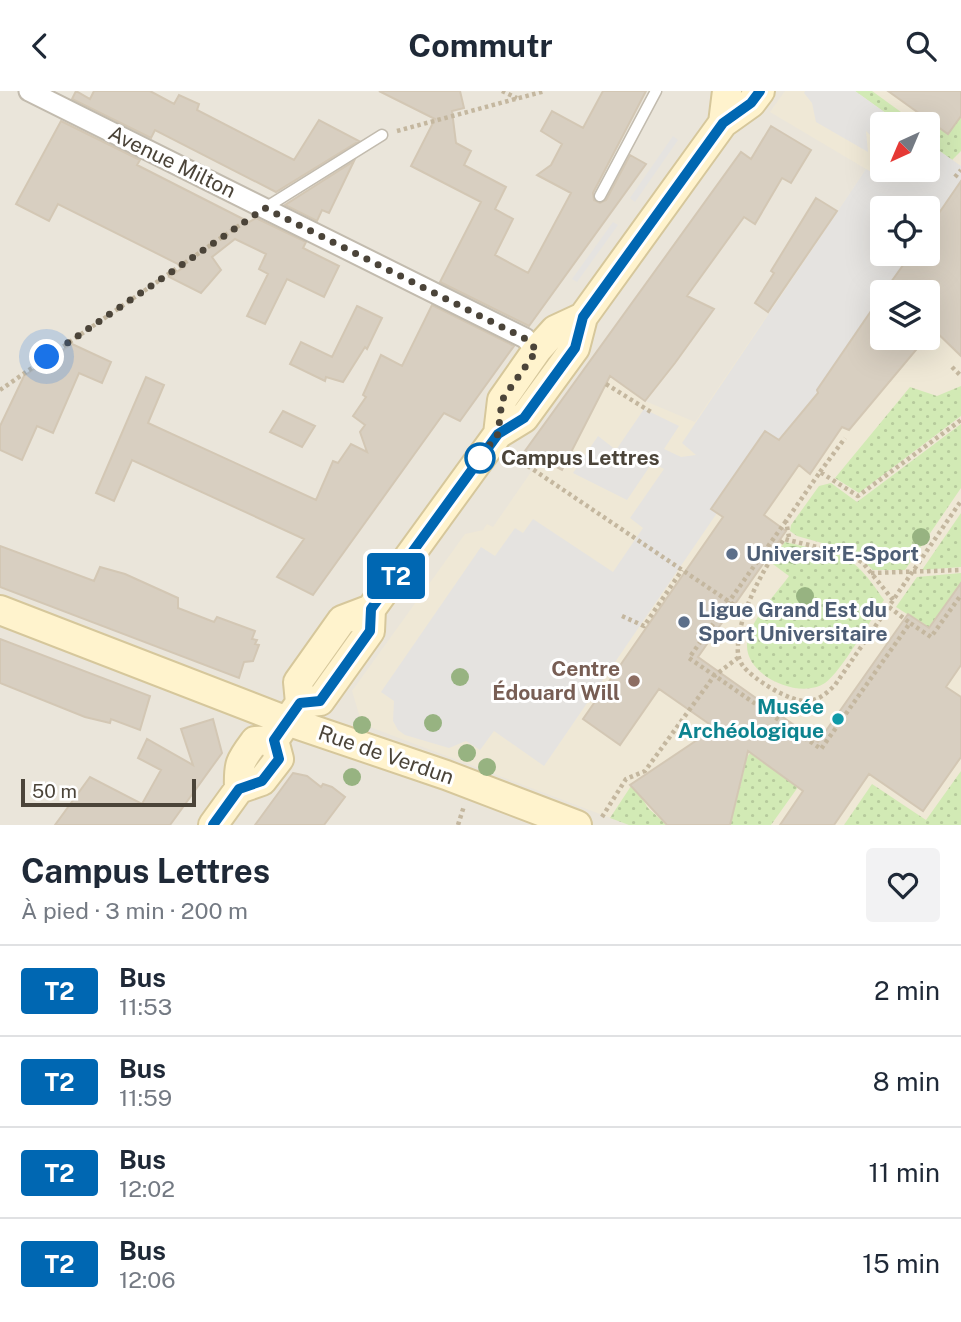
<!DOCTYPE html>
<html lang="fr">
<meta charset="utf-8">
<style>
:root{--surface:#fff;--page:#f2f2f3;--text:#1f2937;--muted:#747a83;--line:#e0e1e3}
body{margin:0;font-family:"Public Sans",sans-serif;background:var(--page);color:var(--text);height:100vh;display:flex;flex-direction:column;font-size:26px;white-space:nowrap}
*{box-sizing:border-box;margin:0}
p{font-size:23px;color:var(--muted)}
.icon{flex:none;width:38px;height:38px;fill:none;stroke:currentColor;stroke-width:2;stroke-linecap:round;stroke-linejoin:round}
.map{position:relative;height:734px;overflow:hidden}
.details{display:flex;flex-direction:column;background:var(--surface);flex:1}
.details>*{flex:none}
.badge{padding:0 14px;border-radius:5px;font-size:24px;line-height:46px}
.needle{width:46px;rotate:224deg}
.fabs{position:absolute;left:870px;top:21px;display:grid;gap:14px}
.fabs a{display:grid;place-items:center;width:70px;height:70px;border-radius:7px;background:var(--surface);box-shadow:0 7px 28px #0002;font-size:35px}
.scale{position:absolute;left:21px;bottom:18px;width:175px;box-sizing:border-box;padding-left:7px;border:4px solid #4b4439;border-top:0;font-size:19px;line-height:24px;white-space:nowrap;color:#4b4439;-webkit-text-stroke:5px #fff;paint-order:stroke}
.you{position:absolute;width:35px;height:35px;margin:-18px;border:5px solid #fff;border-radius:50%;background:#1a73e8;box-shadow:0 0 0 10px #1a73e833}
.map>.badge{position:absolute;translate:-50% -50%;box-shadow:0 0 0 4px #fff}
.round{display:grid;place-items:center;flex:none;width:74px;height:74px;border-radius:7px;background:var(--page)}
.summary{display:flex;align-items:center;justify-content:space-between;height:119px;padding:0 21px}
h1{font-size:33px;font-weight:700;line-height:52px}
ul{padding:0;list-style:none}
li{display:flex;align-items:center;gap:21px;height:91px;padding:0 21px;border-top:2px solid var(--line)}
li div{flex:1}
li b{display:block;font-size:26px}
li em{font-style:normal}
li .badge{min-width:77px;font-weight:700;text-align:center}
header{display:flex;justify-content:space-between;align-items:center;height:91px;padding:0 21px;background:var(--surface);font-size:32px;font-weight:700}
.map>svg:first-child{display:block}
</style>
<header><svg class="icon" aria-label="back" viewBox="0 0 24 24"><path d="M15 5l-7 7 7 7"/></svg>Commutr<svg class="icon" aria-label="search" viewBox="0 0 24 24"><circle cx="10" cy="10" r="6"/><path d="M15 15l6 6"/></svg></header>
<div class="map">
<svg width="961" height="734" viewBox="0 0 961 734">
<defs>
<pattern id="grass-dots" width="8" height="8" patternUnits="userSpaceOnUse" patternTransform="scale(1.75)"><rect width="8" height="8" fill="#d2eab5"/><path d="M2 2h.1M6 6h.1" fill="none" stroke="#b6ca9c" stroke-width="1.8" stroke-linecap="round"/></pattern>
</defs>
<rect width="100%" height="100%" fill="#f6f3ec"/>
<path fill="#eae5da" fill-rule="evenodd" d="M0 0H961V734H0ZM882 33H928V79H882ZM882 117H928V163H882ZM882 201H928V247H882Z"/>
<path fill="#efe8d6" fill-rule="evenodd" d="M785 0H961V734H629L362 633 352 600 465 443 483 439 487 433 493 436 540 368 563 378 610 286 645 310 695 331 866 78 770 21ZM882 33H928V79H882ZM882 117H928V163H882ZM882 201H928V247H882Z"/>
<path fill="url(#grass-dots)" d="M855 0H872L912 29 921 24 948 43 961 25V60L952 69 928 52V33H901Z
M961 295V325L859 402 835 387 910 296 937 305Z
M961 333V397L905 479H873L854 461 797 445 790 440 791 434 819 395 831 392 857 411Z
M961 422V476L922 479Z
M785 451C841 464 850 458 884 509 871 528 841 581 825 592 800 609 745 585 747 553 749 530 776 503 789 485L770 471Z
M961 482V493L929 537 896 516 917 486Z
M750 662 798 696 771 734H730L745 675 742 673Z
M961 680V734H844L872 693 926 729Z
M633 692 648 717 667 734H629L610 727Z"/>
<path fill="#e5e3e0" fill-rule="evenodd" d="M805 0H855L901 33H882V56L866 40 868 61 816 31 812 12 804 2Z
M673 45 678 49 635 111 630 107Z
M928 52 961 75V126L910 201H882V243L800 364 765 340 712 418 717 422 544 675 494 640 480 659 466 650 449 657 405 644 398 639 393 630 394 610 381 601 481 456 495 465 515 437 523 442 533 428 613 481 643 437 630 427 664 378 652 372 627 409 573 382 598 345 616 359 644 318 679 335 664 358 681 366 696 364 682 352 866 78 879 85 883 79H928ZM882 117H928V163H882Z
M613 131 618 134 577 191 572 188Z"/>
<path fill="#d8cfc1" stroke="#d3c7b4" stroke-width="2" d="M76 0 90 8 94 0H150L174 13 179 4 199 13 197 19 294 69 319 29 359 50 276 101 155 39 151 47 72 8Z
M379 0H460L464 17 452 20 456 52 471 60 464 74 506 96 495 118 513 128 495 164 528 182 571 102 537 84 551 74 562 53 541 40 552 20 583 37 603 0H646L593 102 594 109 600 112 606 109 630 64 646 73 529 235 440 191 481 111 411 75 435 28Z
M888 0H961V25L948 43Z
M61 30 140 69 137 74 249 131 256 127 306 151 303 157 339 175 324 206 287 188 265 233 247 225 268 183 259 178 266 163 235 148 212 166 221 179 201 202 169 186 184 176 58 113 49 130 16 113Z
M771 35 811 59 791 92 782 87 755 133 744 126 687 205 714 218 675 272 645 310 610 285 562 379 525 360 741 61 751 68Z
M354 70 329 122 322 119 317 130 285 114Z
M961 90V265L928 233V201H884L911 163H928V138Z
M816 107 837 120 768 221 755 212 774 182 771 180Z
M882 204V247H926L849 339 842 336 810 383 799 374 764 424 786 440 698 566 818 651 908 523 929 537 961 492V574L946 596 961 606V666L923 720 869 683 834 734H780L803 700 748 660 730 734H667L630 694 715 637 659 598 620 654 583 628 723 426 711 418 765 340 779 349 818 302 817 299Z
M432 214 514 255 460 330 444 322 313 504 277 486 304 448 132 369 114 410 96 402 146 286 164 294 148 332 316 409 333 370 338 372 351 353 367 361 360 341 365 334 353 325 366 306 363 304 381 264 402 275Z
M357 215 382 227 367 258 365 256 343 291 326 286 325 290 290 273 301 251 332 266Z
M72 253 111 271 102 292 79 282 53 342 37 335 22 369 0 359V335L24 285Z
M283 320 315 335 302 356 270 341Z
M0 455 94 490 100 476 125 483 178 507V517L214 531 217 526 255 540 252 548 257 549 255 553 259 554 253 570 244 571 239 587 0 496Z
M0 548 150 605 140 639 111 628 110 632 85 626 0 592Z
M213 628 222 662 170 734H55L90 686 142 713 161 679 138 667 147 648 193 674 181 638Z
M293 682 307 685 321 696 323 693 332 696 345 706 324 734H255Z"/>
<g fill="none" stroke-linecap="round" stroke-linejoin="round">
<g stroke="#c2bbae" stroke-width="13">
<path id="lane" d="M600 105 656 0
M265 117 382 44"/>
</g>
<g stroke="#c2bbae" stroke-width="23">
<path id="street" d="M29 0 525 247 537 259"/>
</g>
<g stroke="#d6c79b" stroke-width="32">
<path id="secondary" d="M723 32 727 0
M498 343 502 309 537 259 555 239 583 226
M0 519 287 630 446 684 577 734
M300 612 320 610 370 540 371 518
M274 649 300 612 298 591 342 529 371 518 498 343 524 327 575 257 583 226 723 32 751 12 760 0
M239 698C238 672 240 670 255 650L274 649
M213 734 239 698 262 690 279 668 274 649"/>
</g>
<path stroke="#c4b79f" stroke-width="4.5" stroke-dasharray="3.5 3.5" stroke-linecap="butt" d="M502 0 517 7
M397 40 545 0
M955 86 961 79
M952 276 961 285
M606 293 651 321
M0 299 247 129
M516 367 746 522
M820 381 845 347
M786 430 689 567 821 658 910 532 931 546 961 504
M789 446 786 430 820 381 858 405 961 329
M871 482 961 479
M893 509 863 472 851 464 784 448C765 475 739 521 738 555 737 561 739 570 743 575 753 588 791 612 808 610 819 609 827 602 835 594L961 410
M889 516 910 532
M622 525 644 535 682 479
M602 726 626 688 645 680 714 585 739 566
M458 734 464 715"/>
<use href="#lane" stroke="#fff" stroke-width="10"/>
<use href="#street" stroke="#fff" stroke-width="19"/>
<use href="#secondary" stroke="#fff3cd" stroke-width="28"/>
</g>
<g fill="#97b381">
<circle cx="921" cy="446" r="9"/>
<circle cx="793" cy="464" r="9"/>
<circle cx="805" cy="505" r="9"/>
<circle cx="460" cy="586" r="9"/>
<circle cx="433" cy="632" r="9"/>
<circle cx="362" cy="634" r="9"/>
<circle cx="467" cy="662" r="9"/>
<circle cx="487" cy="676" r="9"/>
<circle cx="352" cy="686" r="9"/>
</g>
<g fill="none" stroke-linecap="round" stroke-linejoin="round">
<g stroke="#fff" stroke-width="16">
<path id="line" d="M213 734 239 698 262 690 279 668 274 649 300 612 320 610 370 540 371 518 498 343 524 327 575 257 583 226 723 32 751 12 760 0"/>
</g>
<use href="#line" stroke="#0067b2" stroke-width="10"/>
<path stroke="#4b4439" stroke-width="7" stroke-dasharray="0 12.6" d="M47 266 265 117 524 247 537 259 502 309 498 343 480 367"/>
</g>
<circle fill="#fff" stroke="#0067b2" stroke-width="3.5" cx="480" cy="367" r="14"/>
<g fill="#5c6f8a" stroke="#fff" stroke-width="2.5">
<circle cx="732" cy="463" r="7"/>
<circle cx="684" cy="531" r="7"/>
</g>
<circle fill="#8d6e63" stroke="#fff" stroke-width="2.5" cx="634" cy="590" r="7"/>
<circle fill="#0f9aa8" stroke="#fff" stroke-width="2.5" cx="838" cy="628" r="7"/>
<g text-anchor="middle" stroke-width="6" stroke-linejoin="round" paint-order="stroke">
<g font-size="21" fill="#4b4439" stroke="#fff">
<text transform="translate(172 71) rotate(26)" y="7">Avenue Milton</text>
<text transform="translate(386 664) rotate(19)" y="7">Rue de Verdun</text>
</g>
<g font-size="21" font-weight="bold" fill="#4b4439" stroke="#fff" text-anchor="start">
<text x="501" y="374">Campus Lettres</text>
</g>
<g font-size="21" font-weight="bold" fill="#4e5e75" stroke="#fff" text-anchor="start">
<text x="746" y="470">Universit’E-Sport</text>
<text x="698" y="526">Ligue Grand Est du<tspan x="698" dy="24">Sport Universitaire</tspan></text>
</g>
<g font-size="21" font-weight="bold" fill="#785e54" stroke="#fff" text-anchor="end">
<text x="620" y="585">Centre<tspan x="620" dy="24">Édouard Will</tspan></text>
</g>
<g font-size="21" font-weight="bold" fill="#0d838f" stroke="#fff" text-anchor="end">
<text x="824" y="623">Musée<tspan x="824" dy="24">Archéologique</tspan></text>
</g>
</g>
</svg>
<div class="fabs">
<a><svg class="needle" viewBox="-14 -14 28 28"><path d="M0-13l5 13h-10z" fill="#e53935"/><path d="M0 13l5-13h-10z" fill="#747a83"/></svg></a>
<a><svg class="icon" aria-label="locate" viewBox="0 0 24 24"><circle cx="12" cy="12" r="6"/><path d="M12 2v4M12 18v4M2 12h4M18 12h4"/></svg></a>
<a><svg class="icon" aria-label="layers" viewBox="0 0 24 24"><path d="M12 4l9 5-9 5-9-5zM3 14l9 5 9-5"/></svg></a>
</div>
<div class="scale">50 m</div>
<div class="you" style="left:47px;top:266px"></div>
<b class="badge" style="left:396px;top:485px;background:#0067b2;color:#fff">T2</b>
</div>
<section class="details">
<div class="summary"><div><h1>Campus Lettres</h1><p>À pied · 3 min · 200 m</p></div><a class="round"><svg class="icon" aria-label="heart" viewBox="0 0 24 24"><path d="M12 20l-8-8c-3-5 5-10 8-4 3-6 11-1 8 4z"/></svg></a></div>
<ul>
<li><span class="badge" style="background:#0067b2;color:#fff">T2</span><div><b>Bus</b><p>11:53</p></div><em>2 min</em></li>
<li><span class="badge" style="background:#0067b2;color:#fff">T2</span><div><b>Bus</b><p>11:59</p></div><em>8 min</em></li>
<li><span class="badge" style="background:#0067b2;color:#fff">T2</span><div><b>Bus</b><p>12:02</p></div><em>11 min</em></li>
<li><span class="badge" style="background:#0067b2;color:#fff">T2</span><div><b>Bus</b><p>12:06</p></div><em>15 min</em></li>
</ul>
</section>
